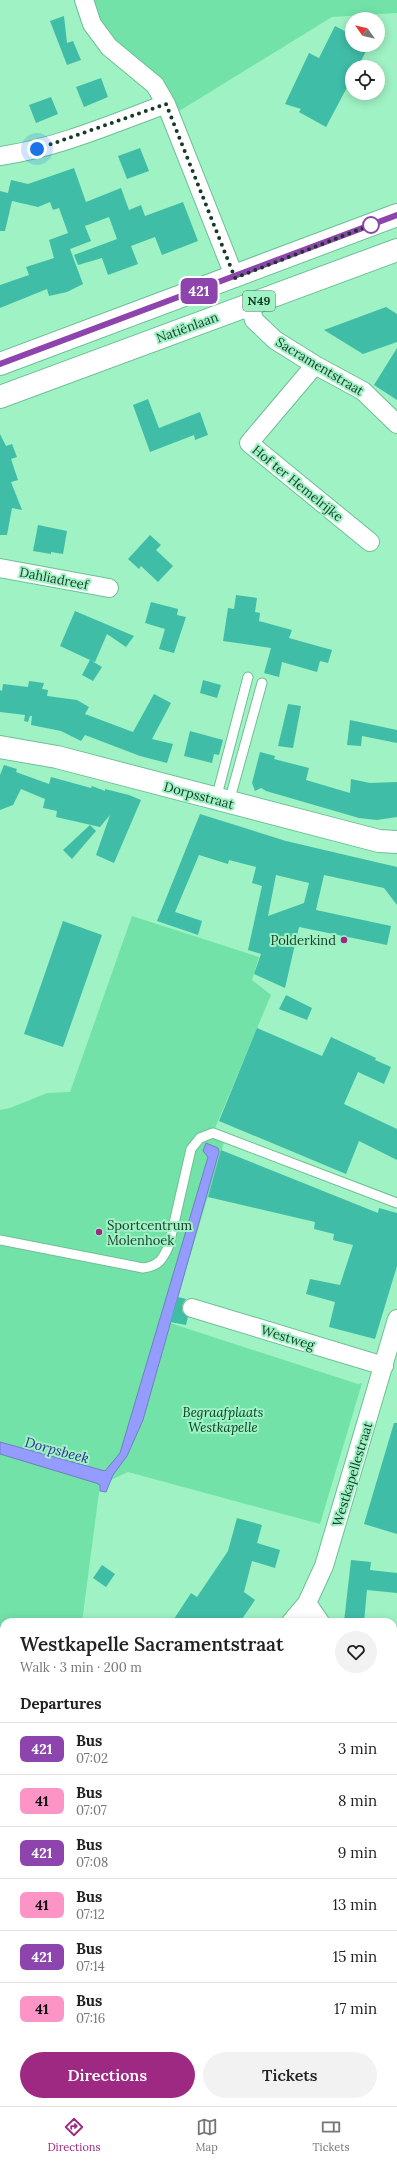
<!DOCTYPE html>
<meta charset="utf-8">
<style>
:root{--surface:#fff;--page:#f2f2f2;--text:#222;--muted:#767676;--line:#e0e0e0;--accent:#9e2983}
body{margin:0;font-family:Lora,serif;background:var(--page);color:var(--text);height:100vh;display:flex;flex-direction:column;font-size:15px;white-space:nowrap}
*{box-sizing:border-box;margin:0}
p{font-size:13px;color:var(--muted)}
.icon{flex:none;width:22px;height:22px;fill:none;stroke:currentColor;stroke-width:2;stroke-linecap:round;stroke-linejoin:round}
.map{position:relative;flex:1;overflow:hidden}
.details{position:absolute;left:0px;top:1618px;width:397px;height:488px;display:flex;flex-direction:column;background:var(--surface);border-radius:12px 12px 0 0;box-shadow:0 2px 10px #0003}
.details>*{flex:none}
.badge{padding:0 8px;border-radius:6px;font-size:14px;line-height:26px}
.needle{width:26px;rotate:304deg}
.fabs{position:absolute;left:345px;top:12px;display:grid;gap:8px}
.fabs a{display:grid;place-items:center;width:40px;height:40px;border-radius:50%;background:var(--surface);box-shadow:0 2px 10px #0003;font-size:20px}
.you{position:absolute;width:20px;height:20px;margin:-10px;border:3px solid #fff;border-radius:50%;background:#1a73e8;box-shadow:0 0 0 6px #1a73e833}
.map>.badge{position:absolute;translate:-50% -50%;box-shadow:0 0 0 2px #fff}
h2{padding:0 20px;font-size:15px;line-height:36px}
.round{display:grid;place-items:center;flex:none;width:42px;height:42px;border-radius:21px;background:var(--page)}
.headline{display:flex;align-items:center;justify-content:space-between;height:68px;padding:0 20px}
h1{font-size:19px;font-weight:600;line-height:30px}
.button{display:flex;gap:8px;margin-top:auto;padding:8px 20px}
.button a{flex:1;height:46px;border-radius:24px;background:var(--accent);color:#fff;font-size:16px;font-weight:600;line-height:46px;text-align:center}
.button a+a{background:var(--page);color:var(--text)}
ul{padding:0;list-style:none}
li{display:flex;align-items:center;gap:12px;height:52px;padding:0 20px;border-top:1px solid var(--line)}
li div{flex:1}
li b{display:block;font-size:15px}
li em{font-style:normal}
li .badge{min-width:44px;font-weight:700;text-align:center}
.menu{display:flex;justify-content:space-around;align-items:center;height:56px;border-top:1px solid var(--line);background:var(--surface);font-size:11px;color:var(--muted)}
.menu a{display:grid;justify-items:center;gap:2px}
.menu .active{color:var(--accent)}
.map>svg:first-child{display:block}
</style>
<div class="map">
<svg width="397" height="2106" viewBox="0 0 397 2106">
<rect width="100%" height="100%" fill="#9ff2c4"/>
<path fill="#72e2a8" d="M84 0H397V13L332 17 171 116Z
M132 916 259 957 252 980 271 995 213 1133 224 1137 223 1146 170 1323 358 1384 362 1383 320 1524 128 1472 100 1485 82 1622H4V1660L0 1659V1110L10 1108 47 1093 70 1092Z
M393 1917 397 1918V2106H251L252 2102H393Z
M0 2043 4 2044V2102H243L242 2106H0Z"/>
<path fill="#959cff" stroke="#707fbf" d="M206 1143 218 1148 219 1152 143 1420 127 1456 113 1475 106 1492 100 1491V1485L96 1483 0 1454V1442L105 1471 120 1453 208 1157 203 1151Z"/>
<path fill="#40bda7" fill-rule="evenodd" d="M64 16 67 43 73 41 81 60 67 65 50 21Z
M335 26 352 35V45H369L358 67H352V78L326 127 299 112 301 109 285 104 309 53 319 58Z
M101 78 108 97 84 107 76 87Z
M51 97 58 114 36 123 29 105Z
M140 148 149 171 127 179 118 156Z
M74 168 86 202 121 188 129 210 141 205 145 216 183 202 198 241 162 255 155 237 131 246 138 264 108 275 102 258 78 265 74 255 117 239 109 217 85 226 91 241 70 249 83 284 67 292 49 296 47 289 0 308V285L29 275 26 267 54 258 49 240 68 233 59 208 53 210 50 202 38 207 12 201 5 231H0V191L8 193 11 180 28 184Z
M386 307 397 314V342L363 354 324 330Z
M397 348V400L374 385Z
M148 399 159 428 200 412 208 435 195 440 194 435 150 452 133 405Z
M0 434 6 446 12 444 17 457 11 459 18 480 11 482 22 510 12 508 7 535H0Z
M38 525 67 531 63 554 51 552V554L33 551Z
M150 535 161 545 156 550 173 566 158 582 141 566 139 569 128 559Z
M236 595 257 598 255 612 260 613 259 621 292 630 289 638 332 650 328 663 320 661 317 672 282 662 279 677 264 673 271 648 223 641 228 608 234 609Z
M151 602 178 609 177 615 186 617 174 653 159 649 165 629 145 623Z
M75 611 134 636 126 647 107 634 95 662 92 661 102 667 93 681 82 675 90 660 60 646Z
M203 680 221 685 217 698 200 693Z
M29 681 44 683 42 689 48 690 47 696 77 700 89 707 85 714 133 732 154 694 171 703 152 739 173 744 167 763 140 756 85 735 81 741 61 731 31 725 32 716H30L28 722 24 721 25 715 0 712V690L2 691 3 684 28 687Z
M288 704 301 706 293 748 278 746Z
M350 720 397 730V743L362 736 361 746 347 745Z
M190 731 223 740 219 755 214 754 212 763 184 756Z
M260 752 275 756 274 759 309 768 306 780 350 793 351 779 370 783 397 782V817L377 820 359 818 266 791 261 788 255 791 252 783Z
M4 765 17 769 16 772 49 784 51 777 91 788 92 786 105 791V789L129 795 141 800 114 863 96 855 110 815 100 827 56 817 57 811 43 808 45 799 21 789 13 805 0 810V775Z
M200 814 286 841 397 867V905L384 888 324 875 316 910 391 926 387 945 299 927 285 988 254 974 261 954 248 950 262 886 252 883 256 867 229 860 228 864 199 855 175 912 202 921 198 935 157 921ZM276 875 309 883 304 903 268 916Z
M90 825 96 831 72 859 63 850Z
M63 921 102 935 63 1047 24 1034Z
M286 995 312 1008 307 1020 279 1009Z
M257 1028 322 1056 331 1037 376 1058 375 1060 391 1067 384 1084 358 1072 344 1104 397 1129V1160L359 1141 346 1174 219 1121Z
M221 1150 378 1213 379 1208 397 1213V1266L375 1339 329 1327 335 1302 306 1294 310 1279 340 1285 353 1245 333 1240 334 1234 314 1229 315 1222 208 1197Z
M178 1297 186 1299 182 1305V1311L188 1317 186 1325 170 1322Z
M394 1423H397V1534L364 1524Z
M237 1518 262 1525 257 1543 280 1550 275 1568 252 1561 244 1592 255 1600 240 1622H172L191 1593 197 1597 228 1551Z
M351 1560 371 1562 370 1570 397 1573V1593L367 1590 364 1622H344Z
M102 1565 115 1574 106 1587 93 1578Z"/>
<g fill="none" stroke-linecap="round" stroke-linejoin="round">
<g stroke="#6ec094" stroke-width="11">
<path id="service" d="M216 799 248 677
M229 802 262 683
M0 1240 143 1268C159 1266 163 1259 169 1245L191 1149 200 1138 213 1133 397 1203
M0 1984 4 1985"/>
</g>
<g stroke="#6ec094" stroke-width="20">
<path id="minor" d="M84 0 92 24 109 47 155 85 166 104 235 278
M0 156C57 148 112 124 166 104
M250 305 254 320 275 340 315 365 363 391 397 424
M315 365 249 443 370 542
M0 568 109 588
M192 1308 384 1366
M307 1603 320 1622
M291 1622 307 1603 324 1566 397 1319
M0 1824 4 1823
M393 1911 397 1912
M247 2106 248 2102"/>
</g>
<g stroke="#6ec094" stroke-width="24">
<path id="tertiary" d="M0 747 57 757 379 841 397 842"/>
</g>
<g stroke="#6ec094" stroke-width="24">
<path id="primary" d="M0 364 397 215
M0 397 397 250"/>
</g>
<use href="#service" stroke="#fff" stroke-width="9"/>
<use href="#minor" stroke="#fff" stroke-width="18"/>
<use href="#tertiary" stroke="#fff" stroke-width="22"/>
<use href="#primary" stroke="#fff" stroke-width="22"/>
</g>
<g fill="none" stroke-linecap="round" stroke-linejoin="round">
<g stroke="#fff" stroke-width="9">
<path id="line" d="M0 364 397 215"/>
</g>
<use href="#line" stroke="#8e44ad" stroke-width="6"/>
<path stroke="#183a29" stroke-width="4" stroke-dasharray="0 7.2" d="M37 149 166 104 235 278 371 225"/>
</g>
<circle fill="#fff" stroke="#8e44ad" stroke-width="2" cx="371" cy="225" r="8"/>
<g fill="#9e2983" stroke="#9ff2c4" stroke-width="1.5">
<circle cx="344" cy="940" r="4"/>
<circle cx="99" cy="1232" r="4"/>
</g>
<g text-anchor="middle" stroke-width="4" stroke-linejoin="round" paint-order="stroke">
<rect fill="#9ff2c4" stroke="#407158" stroke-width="1" x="243" y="291" width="32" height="20" rx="3"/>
<g font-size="12" font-weight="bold" fill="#183a29">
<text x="259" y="305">N49</text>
</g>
<g font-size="13" fill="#183a29" stroke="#9ff2c4">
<text transform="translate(187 327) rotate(-20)" y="5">Natiënlaan</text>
<text transform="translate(320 366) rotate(31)" y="5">Sacramentstraat</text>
<text transform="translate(298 483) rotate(39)" y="5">Hof ter Hemelrijke</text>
<text transform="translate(54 578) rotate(11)" y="5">Dahliadreef</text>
<text transform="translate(199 795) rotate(15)" y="5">Dorpsstraat</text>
<text transform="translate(288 1337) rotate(17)" y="5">Westweg</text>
<text transform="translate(352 1474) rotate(-73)" y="5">Westkapellestraat</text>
</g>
<g font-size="13" fill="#183a29" stroke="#9ff2c4" text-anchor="end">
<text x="336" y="945">Polderkind</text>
<text x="107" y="1230" text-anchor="start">Sportcentrum<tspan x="107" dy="15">Molenhoek</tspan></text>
</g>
<g font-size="13" font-style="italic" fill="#00361f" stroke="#9ff2c4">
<text x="223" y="1417">Begraafplaats<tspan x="223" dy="15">Westkapelle</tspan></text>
</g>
<g font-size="14" font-style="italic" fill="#372c9c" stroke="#9ff2c4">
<text transform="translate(57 1450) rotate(15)" y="5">Dorpsbeek</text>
</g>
</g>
</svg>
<div class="fabs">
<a><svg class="needle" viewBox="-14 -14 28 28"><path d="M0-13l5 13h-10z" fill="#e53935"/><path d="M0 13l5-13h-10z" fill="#767676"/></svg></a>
<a><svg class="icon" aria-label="locate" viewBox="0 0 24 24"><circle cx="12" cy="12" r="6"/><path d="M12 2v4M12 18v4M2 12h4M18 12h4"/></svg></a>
</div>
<div class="you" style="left:37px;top:149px"></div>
<b class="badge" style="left:199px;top:291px;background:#8e44ad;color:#fff">421</b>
<section class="details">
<div class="headline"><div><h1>Westkapelle Sacramentstraat</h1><p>Walk · 3 min · 200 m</p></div><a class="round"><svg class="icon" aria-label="heart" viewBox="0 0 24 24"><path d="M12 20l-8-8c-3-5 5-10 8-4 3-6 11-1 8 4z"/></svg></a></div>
<h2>Departures</h2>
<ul>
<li><span class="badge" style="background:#8e44ad;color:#fff">421</span><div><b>Bus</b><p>07:02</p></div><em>3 min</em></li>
<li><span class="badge" style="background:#fc95c5;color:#111">41</span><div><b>Bus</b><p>07:07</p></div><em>8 min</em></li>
<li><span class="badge" style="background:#8e44ad;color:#fff">421</span><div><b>Bus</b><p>07:08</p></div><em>9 min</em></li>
<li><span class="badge" style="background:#fc95c5;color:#111">41</span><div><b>Bus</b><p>07:12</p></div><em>13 min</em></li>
<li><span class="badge" style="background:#8e44ad;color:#fff">421</span><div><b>Bus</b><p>07:14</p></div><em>15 min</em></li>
<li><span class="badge" style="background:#fc95c5;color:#111">41</span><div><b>Bus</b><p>07:16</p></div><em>17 min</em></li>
</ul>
<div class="button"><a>Directions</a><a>Tickets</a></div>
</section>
</div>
<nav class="menu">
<a class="active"><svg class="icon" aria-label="directions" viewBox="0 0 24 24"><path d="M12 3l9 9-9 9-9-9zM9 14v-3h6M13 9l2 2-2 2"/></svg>Directions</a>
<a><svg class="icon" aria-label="map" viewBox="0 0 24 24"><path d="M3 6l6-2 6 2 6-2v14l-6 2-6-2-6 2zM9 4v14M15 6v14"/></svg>Map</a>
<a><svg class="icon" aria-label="tickets" viewBox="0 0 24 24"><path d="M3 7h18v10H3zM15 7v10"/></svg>Tickets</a>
</nav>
